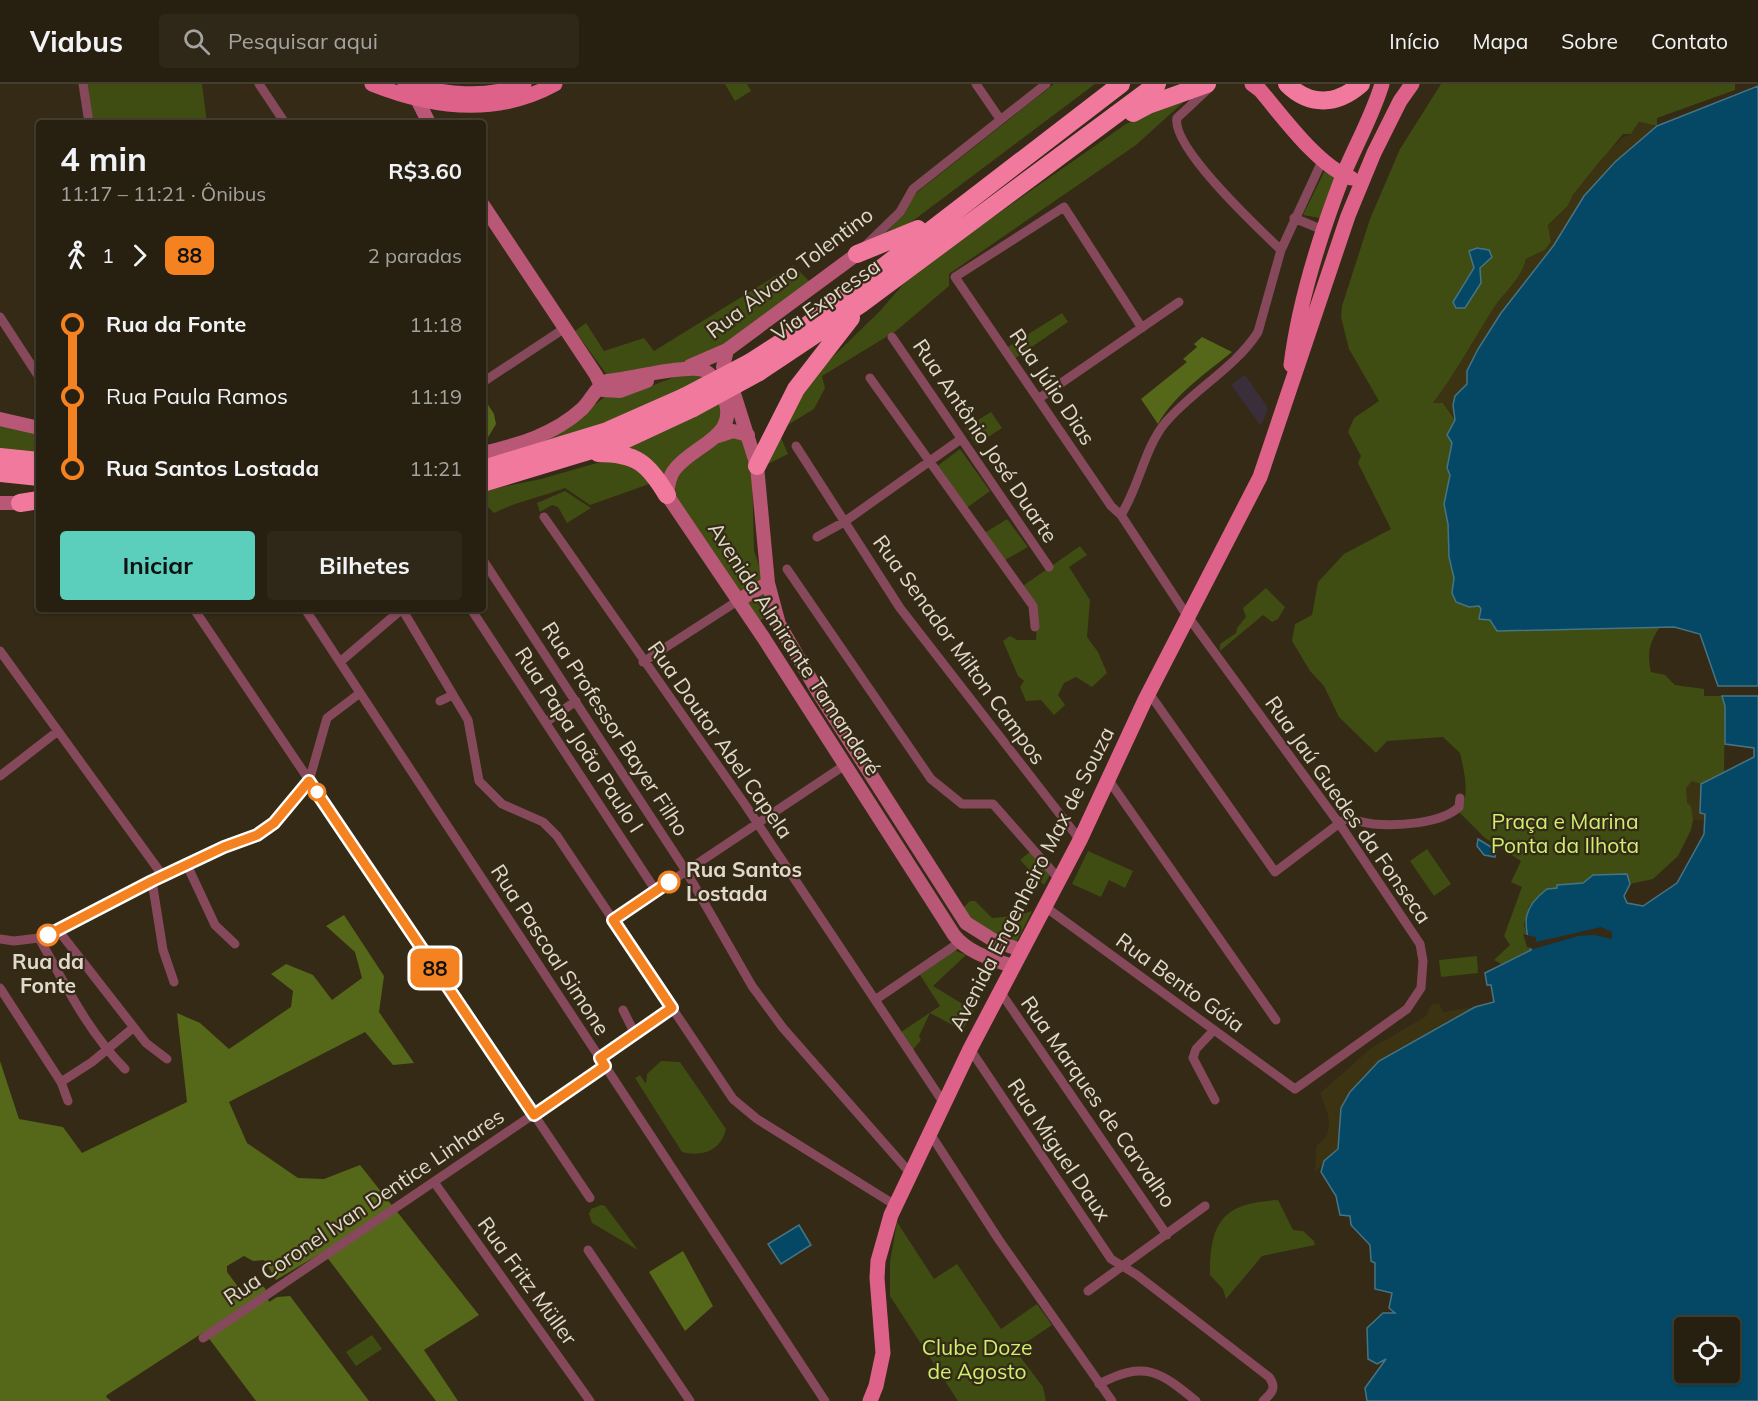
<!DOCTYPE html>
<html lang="pt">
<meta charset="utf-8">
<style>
:root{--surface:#272010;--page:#2f2819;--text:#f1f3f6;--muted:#a4a39f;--line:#433e30;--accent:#5bcebc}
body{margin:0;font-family:Mulish,sans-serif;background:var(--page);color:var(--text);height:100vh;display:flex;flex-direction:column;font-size:22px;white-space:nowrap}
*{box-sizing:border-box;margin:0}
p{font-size:20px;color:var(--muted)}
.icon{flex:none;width:33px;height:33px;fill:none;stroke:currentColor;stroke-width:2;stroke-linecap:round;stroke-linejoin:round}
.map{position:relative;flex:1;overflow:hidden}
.panel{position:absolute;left:36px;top:36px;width:450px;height:492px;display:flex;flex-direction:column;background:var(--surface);border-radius:6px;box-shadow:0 2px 4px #0004,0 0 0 2px var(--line)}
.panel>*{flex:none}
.badge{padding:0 12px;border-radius:9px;font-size:21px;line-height:39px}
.controls{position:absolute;left:1674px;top:1233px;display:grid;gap:12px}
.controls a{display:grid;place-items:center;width:66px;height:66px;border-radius:6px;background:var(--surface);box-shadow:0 2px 4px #0004,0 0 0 2px var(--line);font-size:30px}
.map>.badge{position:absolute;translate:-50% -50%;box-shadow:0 0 0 3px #fff}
.legs{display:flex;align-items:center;gap:9px;height:66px;padding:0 24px;font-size:20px}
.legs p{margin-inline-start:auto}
.head{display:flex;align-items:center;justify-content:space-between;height:102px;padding:0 24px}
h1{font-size:33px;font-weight:700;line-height:45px}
.cta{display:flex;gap:12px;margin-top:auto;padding:12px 24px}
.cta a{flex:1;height:69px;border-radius:6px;background:var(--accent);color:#111;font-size:24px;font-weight:700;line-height:69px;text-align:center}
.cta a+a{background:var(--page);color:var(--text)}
ul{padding:0 24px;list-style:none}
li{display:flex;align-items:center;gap:21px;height:72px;font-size:22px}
li i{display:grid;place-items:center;width:9px;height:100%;margin:0 8px;background:currentColor}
li i::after{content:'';width:15px;height:15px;margin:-8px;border:4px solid;border-radius:50%;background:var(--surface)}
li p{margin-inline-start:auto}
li:first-child i{background:linear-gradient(#0000 50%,currentColor 0)}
li:last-child i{background:linear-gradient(currentColor 50%,#0000 0)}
header{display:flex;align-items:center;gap:36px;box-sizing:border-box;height:84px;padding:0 30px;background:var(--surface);border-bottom:2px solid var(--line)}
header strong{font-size:28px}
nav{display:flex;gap:33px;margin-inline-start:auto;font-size:21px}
.search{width:420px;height:54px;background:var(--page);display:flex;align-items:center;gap:15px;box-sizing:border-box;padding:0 21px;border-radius:6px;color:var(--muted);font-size:22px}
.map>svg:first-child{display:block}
</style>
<header>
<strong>Viabus</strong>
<div class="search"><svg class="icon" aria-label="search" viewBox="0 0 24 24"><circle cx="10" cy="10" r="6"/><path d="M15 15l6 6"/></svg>Pesquisar aqui</div>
<nav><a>Início</a><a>Mapa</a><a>Sobre</a><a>Contato</a></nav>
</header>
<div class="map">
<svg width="1758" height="1317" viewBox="0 0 1758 1317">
<rect width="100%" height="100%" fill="#342a15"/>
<path fill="#3b2e3b" d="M1245 291 1268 324 1261 342 1231 301Z"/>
<path fill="#3f4d13" d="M85 0H202L207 39H91Z
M725 0H747L751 7 735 17Z
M1054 0H1095L894 151 882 153 897 137 911 113Z
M1441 0H1735V6L1657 34V42L1639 38 1631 50H1623L1573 111 1568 122 1548 141 1551 158 1545 166 1526 175C1522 195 1503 209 1493 226 1473 257 1456 289 1434 318L1443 319 1455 336 1447 351 1452 358 1447 384 1450 391 1444 420 1448 440 1449 473 1454 494 1452 509 1469 523 1479 522 1483 536H1490L1497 547 1660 543C1649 559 1647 569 1651 588L1665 591 1675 601 1704 605V612H1722L1725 622 1724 689 1701 700 1692 698 1693 736 1691 746 1678 772 1653 795 1630 800 1629 795 1557 801 1558 805 1529 822 1524 841 1531 866 1503 881 1494 876 1510 861 1504 852 1522 803 1511 798 1521 777 1485 754 1459 728C1471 713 1464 687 1460 669L1443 653 1387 657 1376 669 1339 633 1324 602 1310 587 1292 557 1295 540 1312 531 1318 498 1344 470 1391 445 1358 379 1361 372 1348 348 1354 334 1379 317 1349 265 1341 233 1342 222 1370 135 1400 65Z
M1188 14 1136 61 949 190V202L896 247 822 292 825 304 814 325 778 347 788 370 768 380 777 346 806 299 880 227 912 190 1126 40Z
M1326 84 1336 92 1320 134 1303 131Z
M793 181 810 198 720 266 689 278 607 291 575 247 586 239 604 267 644 254 654 267Z
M1062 229 1068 238 1014 275 1006 264Z
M688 288 709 294 641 326 520 367 584 329 606 312 643 305Z
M720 318 723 325 719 342 664 394 621 365Z
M991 328 1002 344 976 361 965 344Z
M0 342 39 350V373L0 369Z
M727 351 743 353 752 381 754 467 763 493 740 509 674 410 677 388Z
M960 365 990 407 965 425 936 383Z
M618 373 655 398 590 421 565 404C541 413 518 417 494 429L487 422 483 423V407L541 395Z
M565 407 591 424 567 439 558 423 552 421 540 428 537 419Z
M1007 435 1028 463 1005 476 983 450Z
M1080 462 1087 471 1069 483 1090 516 1087 553 1098 568 1107 589 1092 603 1076 593 1064 599 1058 611 1065 621 1054 631 1041 616 1026 617 1020 603 1024 597 1018 592 1003 557 1010 552 1017 556H1036C1038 533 1031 524 1017 506Z
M1266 504 1285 523 1278 535 1272 538 1263 531 1220 567V560L1236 549 1237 544 1246 533 1243 524Z
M765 506 771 533 762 535 759 539 747 518Z
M1427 765 1451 800 1434 812 1410 777Z
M1031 767 1050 791 1044 801 1020 776Z
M1088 767 1133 787 1125 804 1109 796 1101 813 1072 800Z
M970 817H975L992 834 1016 832 1032 827 1015 861 976 844 963 824Z
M954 866 966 871 933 902 974 927 962 946 930 929 919 952 921 956 912 967 901 948 940 922 920 891Z
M1477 872 1478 889 1441 893 1439 876Z
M661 977 680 978 726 1045C721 1067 702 1073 682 1068L635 994 640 991 646 1000 647 990Z
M1278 1116 1293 1146 1303 1147 1314 1157 1315 1161 1262 1172 1226 1215 1223 1205 1210 1191C1210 1137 1223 1119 1278 1116Z
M601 1121 605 1122 638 1166 592 1139 589 1130 591 1125Z
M897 1138 934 1195 957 1180 1001 1245 1037 1220 1052 1241 1015 1266 1043 1303 1046 1317H958L890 1212V1178Z
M372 1251 382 1265 356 1282 346 1268Z"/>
<path fill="#556719" d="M1202 253 1232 268C1206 289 1174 311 1158 340L1141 315 1187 278 1183 275 1197 263 1194 260Z
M485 316 494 330 496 340 487 355 483 356Z
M344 831 384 892 379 928 414 979 393 981 365 948 229 1018 247 1059 298 1094 324 1095 360 1081 479 1231 424 1266 458 1317H436L323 1168 276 1196 264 1176 253 1177 244 1172 227 1182V1188L242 1208 260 1200 265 1204 269 1218 277 1213 290 1212 369 1317H256L204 1248 107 1311 106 1313 111 1317H0V977L19 1035 63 1043 82 1069 187 1018 177 929 200 939 229 965 291 923 293 907 271 890 286 880 313 891 332 916 362 894 355 868 326 842Z
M683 1167 713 1222 685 1247 649 1188Z"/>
<path fill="#3b3312" d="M1639 38 1657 42 1615 78 1584 112 1554 161 1501 229 1478 265 1467 291V300L1455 312 1454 332 1443 319H1433C1456 289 1473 256 1493 225 1504 208 1522 195 1526 175L1545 166 1551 158 1548 141 1568 122 1573 111 1599 78 1622 54 1631 50Z
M1692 697 1701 700 1700 728 1705 730V737L1693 736 1691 722 1687 719 1686 704Z
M1439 919 1443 928 1475 923 1365 994 1350 1008 1341 1024 1338 1065 1315 1088 1316 1062C1337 1047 1328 1030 1320 1009L1370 965 1426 932 1431 921Z"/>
<path fill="#054865" stroke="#477484" stroke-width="1.5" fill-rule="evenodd" d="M1758 2V602H1718L1700 550 1674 543 1497 547 1490 536 1479 535 1481 525 1479 522 1469 523 1456 518 1452 509 1454 494 1449 473 1448 440 1444 420 1450 391 1447 384 1452 359 1447 351 1455 336 1453 321 1455 312 1467 300V287L1478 265 1501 229 1554 161 1584 112 1615 78 1657 42Z
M1477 164 1489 166 1492 173 1480 184 1481 199 1465 224H1456L1453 218 1474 184 1469 167Z
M1722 612H1758V1317H1367L1365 1304 1386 1275 1377 1280 1368 1275 1367 1244 1383 1229H1395L1389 1224 1392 1209 1375 1205V1179L1371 1177 1370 1161 1351 1141 1350 1132 1340 1131 1336 1112 1321 1088 1324 1077 1338 1065 1341 1024 1350 1008 1379 977 1475 923 1494 918 1491 901H1487L1485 889 1531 866C1523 838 1522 824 1547 805L1557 804V801L1583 799 1593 791 1627 790 1630 800 1624 812 1627 819 1643 822 1677 799 1704 750 1705 730 1700 729 1701 700 1754 673V664L1725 660V622ZM1684 1244H1730V1288H1684Z
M1478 755 1496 766 1495 773 1484 771 1477 762Z
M799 1141 811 1161 781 1180 768 1160Z"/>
<path fill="#342a15" d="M1601 843 1612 848V855L1594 851 1578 852 1534 865 1527 863 1523 850 1536 853V858Z"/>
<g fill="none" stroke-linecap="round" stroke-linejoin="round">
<path stroke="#86495b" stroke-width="9" d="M83 0 89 39
M259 0 285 39
M976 0 1000 35
M1207 6 1177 34C1171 63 1258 144 1281 166
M1294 134 1323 146
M866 161 900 128 913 105 1046 0
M0 233 39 293
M892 253 1049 483
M870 294 1033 522 1035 543
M483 298 565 244
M1038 315 1179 218
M796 362 900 524 1080 756
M1121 431 1111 422 955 193 1064 123 1142 244
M544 433 746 722 945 1021
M817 453 844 438 961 355
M483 476 686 787 752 902 783 944 911 1090
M787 485 931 695 962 720H993L1059 795
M194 525 590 1114
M305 525 825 1317
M402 525 468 636 479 697 502 720 543 738 557 752 733 1015 757 1035 895 1121
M471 525 656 807
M0 567 163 792
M340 578 402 525
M643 578 739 516
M1149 609 1275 788 1345 735C1354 735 1363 739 1373 740 1398 742 1441 740 1459 723L1460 714
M440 617 453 611
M546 638 576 617
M0 692 58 647
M1108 695 1276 936
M187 781 215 841 235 860
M152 797 163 866 174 898
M1044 822 1295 1005 1407 925 1421 904 1423 877 1420 860 1343 745 1184 527 1121 431C1139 403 1144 365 1165 339 1193 306 1235 284 1258 248L1281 166 1323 75
M613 836 845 681
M58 846 146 959 167 975
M39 854C65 900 88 948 125 985
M0 855 14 857 39 854 152 797 267 745 309 697 327 634 360 609
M0 904 61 998 68 1017
M999 906 1167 1151
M875 916 960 858
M623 926 635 950
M1214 946 1196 965 1193 974 1215 1016
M970 965 1111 1175 1137 1191 1269 1293C1277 1304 1272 1309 1263 1317
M600 974 672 924
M61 998 92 978 133 944
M931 1051 999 1156 1112 1317
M434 1098 590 1317
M588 1166 690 1317
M1088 1207 1205 1122
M203 1254 605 982
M1099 1300C1145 1276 1159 1287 1196 1317"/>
<path stroke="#b85776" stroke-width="14" d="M417 15 429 39
M483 121 596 291 603 306 620 307 647 297
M727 266 723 283 730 297 757 382 768 499 779 540 818 608 966 839 993 856 1020 866
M690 282 727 266 857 170
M0 335 39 344
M718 352 733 347 748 351
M483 369C518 361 555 350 582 325 591 316 596 303 607 297 629 295 687 280 703 286 713 290 716 299 721 307 745 352 695 359 675 385 669 392 668 402 667 411L763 553 954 851C968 869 992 875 1012 882
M0 419H20
M739 516 768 499"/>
<path stroke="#de618a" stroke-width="15" d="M372 0C432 24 497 32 555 0
M405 0C445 10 485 16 524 0
M1252 0 1260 6C1283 33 1318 82 1351 94
M1291 281C1299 217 1319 154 1342 94 1355 62 1372 33 1382 0
M870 1317 876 1302 883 1269 877 1194 878 1177 891 1131 970 965 1080 756 1145 616 1260 393 1348 132 1374 69 1400 17 1412 0"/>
<path stroke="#f1799e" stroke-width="18" d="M1287 0C1310 23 1337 21 1361 0
M1133 29 1148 21 1207 0
M857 170 918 145
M749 279 805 243 1121 0
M759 288 861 220 1157 0
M598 369C636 369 648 379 667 411
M0 373 39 377
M757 382 796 305 851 234
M483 385 607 347 684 313
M0 389 39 393
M483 399 622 357 693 324
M20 419 39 416"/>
<path stroke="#f1799e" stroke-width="18" d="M684 313 749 279
M693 324 759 288"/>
</g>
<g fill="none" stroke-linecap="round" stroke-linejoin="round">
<g stroke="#fff" stroke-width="14">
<path id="line-1" d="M48 851 152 797 224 763 257 751 274 739 309 697 534 1031 605 982 600 974 672 924 613 836 669 798"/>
</g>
<use href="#line-1" stroke="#f58220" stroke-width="9"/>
</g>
<g fill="#fff" stroke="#f58220" stroke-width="3">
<circle cx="317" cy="708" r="8"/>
<circle cx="669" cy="798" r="10"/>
<circle cx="48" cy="851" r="10"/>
</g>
<g text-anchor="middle" stroke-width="4.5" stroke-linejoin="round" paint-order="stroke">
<g font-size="21" fill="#e0d9cc" stroke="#342a15">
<text transform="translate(790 189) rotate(-37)" y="7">Rua Álvaro Tolentino</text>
<text transform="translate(826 216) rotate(-35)" y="7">Via Expressa</text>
<text transform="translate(1052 303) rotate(56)" y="7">Rua Júlio Dias</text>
<text transform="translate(985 357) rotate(56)" y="7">Rua Antônio José Duarte</text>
<text transform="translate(794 565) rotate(57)" y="7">Avenida Almirante Tamandaré</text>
<text transform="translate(959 566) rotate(54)" y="7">Rua Senador Milton Campos</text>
<text transform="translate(615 645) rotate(57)" y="7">Rua Professor Bayer Filho</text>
<text transform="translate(579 656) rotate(57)" y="7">Rua Papa João Paulo I</text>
<text transform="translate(720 656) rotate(55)" y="7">Rua Doutor Abel Capela</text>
<text transform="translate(1348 726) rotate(55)" y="7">Rua Jaú Guedes da Fonseca</text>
<text transform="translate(1032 795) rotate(-63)" y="7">Avenida Engenheiro Max de Souza</text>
<text transform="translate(550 866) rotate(57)" y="7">Rua Pascoal Simone</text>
<text transform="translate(1180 899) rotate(36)" y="7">Rua Bento Góia</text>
<text transform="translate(1098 1018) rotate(55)" y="7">Rua Marques de Carvalho</text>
<text transform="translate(1059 1066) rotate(56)" y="7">Rua Miguel Daux</text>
<text transform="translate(364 1123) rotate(-34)" y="7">Rua Coronel Ivan Dentice Linhares</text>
<text transform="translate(527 1197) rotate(54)" y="7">Rua Fritz Müller</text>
</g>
<g font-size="21" fill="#ceef6f" stroke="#342a15">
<text x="1565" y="745">Praça e Marina<tspan x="1565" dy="24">Ponta da Ilhota</tspan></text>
<text x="977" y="1271">Clube Doze<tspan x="977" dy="24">de Agosto</tspan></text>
</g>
<g font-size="21" font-weight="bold" fill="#e0d9cc" stroke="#342a15" text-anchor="start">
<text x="686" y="793">Rua Santos<tspan x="686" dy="24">Lostada</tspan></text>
<text x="48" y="885" text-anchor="middle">Rua da<tspan x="48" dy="24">Fonte</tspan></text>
</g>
</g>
</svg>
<div class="controls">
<a><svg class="icon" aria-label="locate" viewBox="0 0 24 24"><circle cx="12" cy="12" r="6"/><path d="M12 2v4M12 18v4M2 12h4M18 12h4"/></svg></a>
</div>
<b class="badge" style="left:435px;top:884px;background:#f58220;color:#111">88</b>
<section class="panel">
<div class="head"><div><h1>4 min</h1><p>11:17 – 11:21 · Ônibus</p></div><b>R$3.60</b></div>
<div class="legs"><svg class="icon" aria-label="walk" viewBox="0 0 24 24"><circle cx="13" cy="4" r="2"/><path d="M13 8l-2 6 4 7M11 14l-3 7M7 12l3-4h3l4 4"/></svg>1<svg class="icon" aria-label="forward" viewBox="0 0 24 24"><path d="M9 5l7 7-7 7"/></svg><b class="badge" style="background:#f58220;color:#111">88</b><p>2 paradas</p></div>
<ul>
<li><i style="color:#f58220"></i><b>Rua da Fonte</b><p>11:18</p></li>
<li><i style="color:#f58220"></i><span>Rua Paula Ramos</span><p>11:19</p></li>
<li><i style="color:#f58220"></i><b>Rua Santos Lostada</b><p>11:21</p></li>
</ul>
<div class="cta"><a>Iniciar</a><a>Bilhetes</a></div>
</section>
</div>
